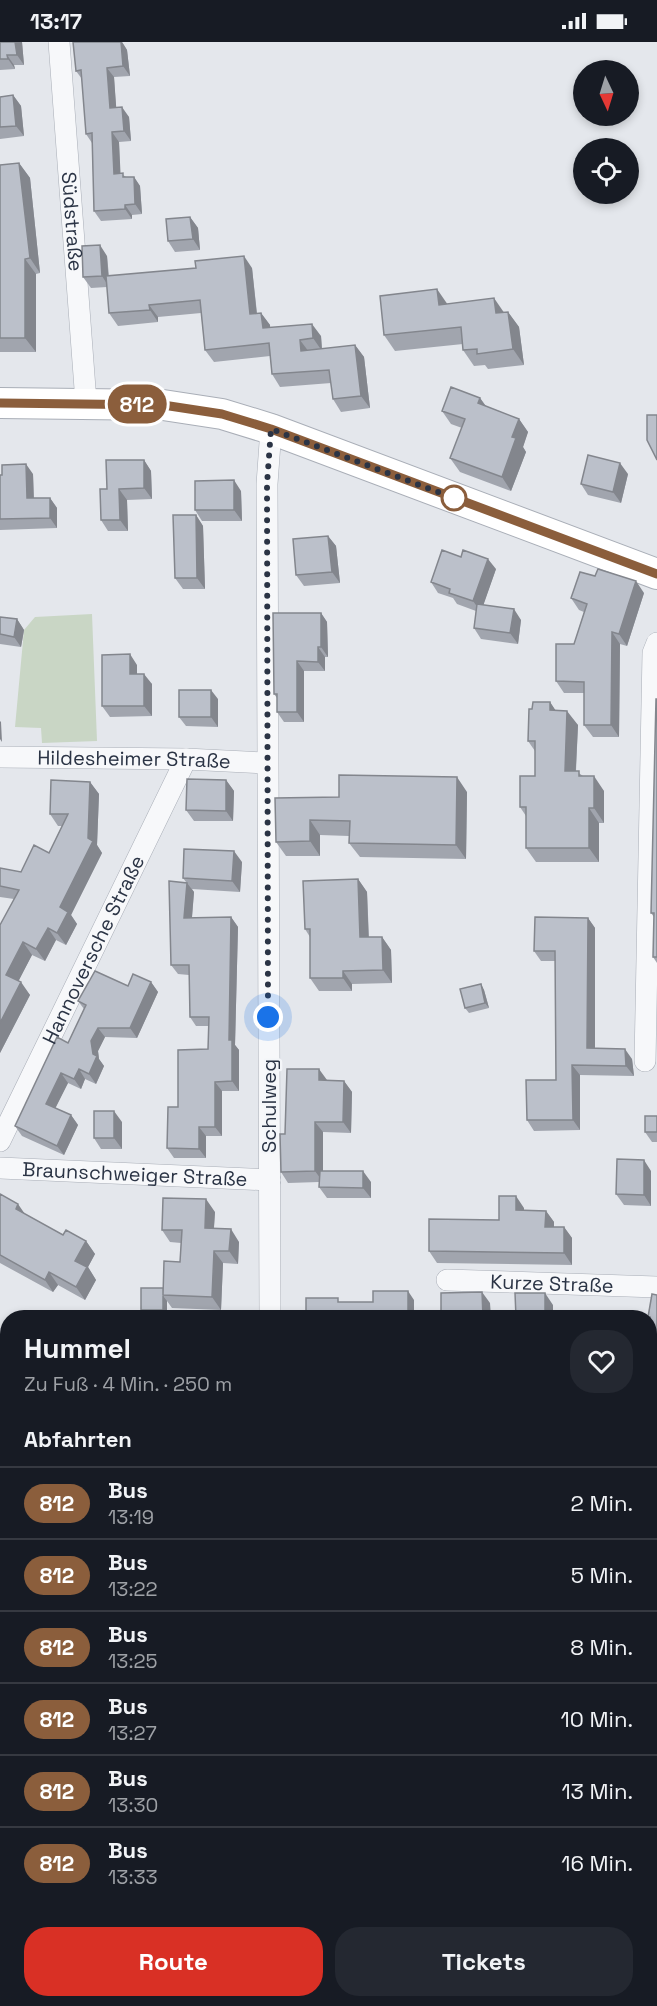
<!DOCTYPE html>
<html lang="de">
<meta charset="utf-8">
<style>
:root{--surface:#171b24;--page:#242831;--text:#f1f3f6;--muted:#9ea1a6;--line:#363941;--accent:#d93025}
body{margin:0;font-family:"Space Grotesk",sans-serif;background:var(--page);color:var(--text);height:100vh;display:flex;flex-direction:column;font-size:22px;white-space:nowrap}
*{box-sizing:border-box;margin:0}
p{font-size:20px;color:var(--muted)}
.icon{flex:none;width:33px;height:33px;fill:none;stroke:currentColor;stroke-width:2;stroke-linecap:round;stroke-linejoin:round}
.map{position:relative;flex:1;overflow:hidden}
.sheet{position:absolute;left:0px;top:1268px;width:657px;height:698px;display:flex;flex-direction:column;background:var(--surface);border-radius:24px 24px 0 0;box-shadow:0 3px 9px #0003}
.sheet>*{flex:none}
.badge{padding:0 12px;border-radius:20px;font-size:21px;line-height:39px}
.needle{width:39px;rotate:176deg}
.buttons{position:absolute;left:573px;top:18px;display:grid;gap:12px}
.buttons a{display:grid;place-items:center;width:66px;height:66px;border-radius:50%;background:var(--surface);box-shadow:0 3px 9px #0003;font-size:30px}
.you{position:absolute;width:30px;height:30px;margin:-15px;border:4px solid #fff;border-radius:50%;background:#1a73e8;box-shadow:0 0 0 9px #1a73e833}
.map>.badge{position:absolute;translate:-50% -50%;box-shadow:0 0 0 3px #fff}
h2{padding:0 24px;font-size:22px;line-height:54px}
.round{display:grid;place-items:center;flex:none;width:63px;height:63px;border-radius:24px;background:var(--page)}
.overview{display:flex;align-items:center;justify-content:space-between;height:102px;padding:0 24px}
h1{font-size:28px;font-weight:600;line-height:45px}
.cta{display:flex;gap:12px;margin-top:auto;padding:12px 24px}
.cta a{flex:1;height:69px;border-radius:24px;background:var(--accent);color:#fff;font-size:24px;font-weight:600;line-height:69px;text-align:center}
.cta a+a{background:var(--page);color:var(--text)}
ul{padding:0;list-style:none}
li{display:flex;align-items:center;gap:18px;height:72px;padding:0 24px;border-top:2px solid var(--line)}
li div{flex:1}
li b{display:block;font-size:22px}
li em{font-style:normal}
li .badge{min-width:66px;font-weight:700;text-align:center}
.status{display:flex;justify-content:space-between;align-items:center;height:42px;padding:0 30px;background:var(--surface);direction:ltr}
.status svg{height:16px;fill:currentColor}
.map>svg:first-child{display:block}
</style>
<div class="status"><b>13:17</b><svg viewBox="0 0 49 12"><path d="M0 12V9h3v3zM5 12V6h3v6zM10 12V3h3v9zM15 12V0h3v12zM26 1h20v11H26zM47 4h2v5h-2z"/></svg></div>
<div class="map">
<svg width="657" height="1964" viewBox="0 0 657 1964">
<rect width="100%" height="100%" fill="#e4e7ec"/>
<path fill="#c9d6c5" d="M92 572 97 699 42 701 41 686 15 685 24 588 35 575Z"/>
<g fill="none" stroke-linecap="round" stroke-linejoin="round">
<g stroke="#a9aeb7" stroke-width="22">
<g id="street">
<path id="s1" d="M59 0 86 360"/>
<path id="s2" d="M0 715 186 717 266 721"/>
<path d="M645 1019 653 611 657 601"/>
<path id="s3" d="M0 1099 186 717"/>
<path id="s4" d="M0 1126 270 1138"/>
<path id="s5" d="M447 1238 657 1245"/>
<path d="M270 1273 267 442 271 387"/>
<path d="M650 1474 657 1473"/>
<path d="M650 1648 657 1599"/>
<path d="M650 1687H657"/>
<path d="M650 1708 657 1814"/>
</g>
</g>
<g stroke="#a9aeb7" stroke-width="32">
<path id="secondary" d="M0 361 163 363 222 372 271 387 657 532"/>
</g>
<use href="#street" stroke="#f7f8fa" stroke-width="21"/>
<use href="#secondary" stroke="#fff" stroke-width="30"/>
<path stroke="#7d8696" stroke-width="4.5" stroke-dasharray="3 6" stroke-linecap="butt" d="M0 1630 8 1631
M650 1650 657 1651"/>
</g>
<path fill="#a1a5ae" d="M0 0H22L24 23H14L15 27 0 28Z
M73 0H122L127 8 130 34 114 35 116 66 129 75 131 99 119 100 120 131 126 135H134L140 144 142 172 132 173V177L101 179 94 169 92 101 86 92 82 37 76 29Z
M13 53 21 64 24 94 0 97V55Z
M19 121 30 136 40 231 36 232V310H0V123Z
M190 175 198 186 200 208 175 210 168 199Z
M107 214 109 234 252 226 257 271H261L270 283V285L321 294 322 307 355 303 364 315 370 366 341 370 333 357 331 341 280 345 272 332 270 314 214 320 205 308 201 271 158 275V280L118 284 109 271 107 245 91 246 83 235Z
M447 262 504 270H508L519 285 524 323 488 327 485 323 474 324 463 308V302L395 309 384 293Z
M480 356 486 364 519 377 528 390 523 405 526 410 511 449 460 430 450 416 462 386 451 382 442 369Z
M144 418 151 429 152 457 127 458 128 489H108L101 478 107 447Z
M33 432 34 456H50L57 466V486L0 488V433Z
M628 432 621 461 588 453 581 442Z
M241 449 242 479H202L195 468Z
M196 473 203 484 205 547H183L175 536Z
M328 494 336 504 340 541 304 544 296 533Z
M496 527 483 563 521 578 518 602 481 597 474 586 476 569 457 562 453 556 438 551 431 540Z
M644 551 627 604 620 602 619 695H593L584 683V651H564L556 639 574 602 584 570 579 568 571 556Z
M321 571 327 580 328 615H325V629H304V680H284L277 670V656L274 652Z
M0 575 17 577 24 588 21 605 0 602Z
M137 623V632L152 642V674L110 675 102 664Z
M218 657V685L186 684 179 675Z
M657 657V921L653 915 654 875 651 871Z
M550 660 555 668 578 683 576 729 604 749V781H599V820H536L526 806V774L520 765 535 734V709L528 699 532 667Z
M226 738 234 749 233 779H194L186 768Z
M90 740 99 752 97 803 102 811 71 873 77 882 66 903 56 898 45 919 32 913 18 939 30 953 0 1011V883L14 857 0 855V826L21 830 49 811 62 784H58L50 772Z
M467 750 466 817 360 815 349 801V794L320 793V814H286L276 800 339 755Z
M242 820 240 850 192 847 194 850 192 876 231 875 238 885 235 1003 239 1008V1049H222V1094H206V1116H174L167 1106 178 1065 208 1007 209 984H196L190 975 189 933 178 932 171 923 186 840 183 836Z
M358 837 367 850 369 895H382L391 908 392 941 352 942V949H319L310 936V895L305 887Z
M588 876 595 886V1006L632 1017 634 1034 580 1033V1088L534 1089 527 1078 556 1038 555 919H541L534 909Z
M151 940 158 950 137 996 105 995 98 1009 99 1017 104 1024 96 1042 85 1037 81 1047 68 1041 55 1066 71 1073 78 1083 64 1113 22 1094 15 1084 68 1001 84 967 78 959 128 944Z
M481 942 484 948 489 966 469 971 465 966Z
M327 1038 344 1039 352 1050 351 1091 323 1090V1129L371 1140V1156H327L319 1145V1140L288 1141 281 1130 285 1092Z
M657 1074V1100H652L645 1090Z
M122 1080V1107H101L94 1096Z
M651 1129V1164L624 1163 616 1152Z
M0 1152 26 1173 63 1193 86 1199 95 1212 88 1225 96 1238 85 1258 58 1243 53 1250 0 1221Z
M524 1166V1168L546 1169 554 1180V1185H564L572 1196V1223L437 1221 429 1209Z
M215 1170 214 1186 239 1200 238 1222 223 1221 221 1268 172 1266 167 1259V1274L144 1273 141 1268 163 1246 180 1220 181 1201 170 1200 162 1188Z
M657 1253V1317L656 1325 650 1324V1275Z
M650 1334H657V1379L650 1378Z"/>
<path fill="#83868d" d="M15 0H22L24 23 17 13Z
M121 0H122L127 8 130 34 123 24Z
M7 13 14 23 15 27 8 17Z
M107 26 114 35 117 76 110 66Z
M13 53 21 64 24 94 16 84Z
M122 65 129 75 131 99 124 89Z
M112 90 119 100 121 141 114 132Z
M19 121 30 136 40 231 30 216Z
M134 135 140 144 142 172 135 162Z
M125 163 132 173V177L125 167Z
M190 175 198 186 200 208 193 197Z
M100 203 107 214 109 245 102 234Z
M244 214 252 226 258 284 250 272Z
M25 217 36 232V310L25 296Z
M437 247 448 263H439Z
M494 256 505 272 496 271Z
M149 263 158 275V280L150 268Z
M508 270 519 285 524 323 513 307Z
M261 271 270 283 271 298 263 286Z
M312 282 321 294 322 309 313 296Z
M300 298 309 310 301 309Z
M355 303 364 315 370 366 361 354Z
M480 356 489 369 478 361Z
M519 377 528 390 523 405 526 410 511 449 502 435 512 395Z
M144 418 151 429 152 457 144 446Z
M620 421 628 432 621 461 613 450Z
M26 422 33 432 34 466 27 456Z
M234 438 241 449 242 479 234 468Z
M119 447 127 458 128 489 120 478Z
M50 456 57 466V486L50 476Z
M196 473 203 484 205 547 197 536Z
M328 494 336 504 340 541 332 530Z
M488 517 496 527 481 570 473 559Z
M636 539 644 551 627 604 619 592Z
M514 567 521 578 518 602 510 591Z
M321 571 327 580 328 615 321 605Z
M17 577 24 588 21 605 14 595Z
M612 590 620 602 619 695 611 683Z
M318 605 325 615V629L318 620Z
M130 612 137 623V642L130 632Z
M297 619 304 629V680L297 670Z
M144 632 152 642V674L144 664Z
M211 648 218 657V685L211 675Z
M550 660 560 675 550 668Z
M567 669 578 683 575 743 565 729Z
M0 679 1 680 2 700 0 697Z
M594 734 604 749V781L594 766Z
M457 735 467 750 466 817 456 803Z
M226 738 234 749 233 779 226 769Z
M90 740 99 752 97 803 102 811 71 873 77 882 66 903 57 891 60 865 88 796Z
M589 766 599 781V820L589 806Z
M310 778 320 793V814L310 799Z
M234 809 242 820 240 850 232 839Z
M358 837 367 850 369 908 360 895Z
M187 841 194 850 191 886 184 876Z
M231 875 238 885 235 1003 239 1008V1049L232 1039 229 998Z
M588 876 595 886V1016L587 1006Z
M48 886 56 898 45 919 36 907Z
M382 895 391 908 392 941 383 928Z
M23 900 32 913 15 946 6 933Z
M343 929 352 942V949L343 936Z
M21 940 30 953 0 1011V981Z
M151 940 158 950 137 996 130 986Z
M481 942 484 948 489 966 485 961Z
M98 986 105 995 98 1009 99 1017 104 1024 96 1042 89 1032 91 999Z
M625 1007 632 1017 634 1034 626 1024Z
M572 1023 580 1033V1088L573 1078Z
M79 1027 85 1037 81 1047 74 1037Z
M319 1027 327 1038H319Z
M61 1031 68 1041 53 1071 46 1062Z
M344 1039 352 1050 351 1091 343 1080Z
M215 1040 222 1049V1094L215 1085Z
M114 1069 122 1080V1107L114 1096Z
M71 1073 78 1083 64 1113 57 1104Z
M315 1080 323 1090V1140L315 1129Z
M199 1085 206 1094V1116L199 1107Z
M644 1118 651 1129V1164L644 1153Z
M363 1129 371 1140V1156L363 1146Z
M516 1154 524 1166V1180L516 1168Z
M206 1157 215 1170 213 1198 205 1186Z
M18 1162 27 1175 16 1167Z
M546 1169 554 1180V1196L545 1185Z
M564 1185 572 1196V1223L564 1211Z
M231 1187 239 1200 238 1222 229 1209Z
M86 1199 95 1212 88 1225 96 1238 85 1258 76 1245 75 1219Z
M214 1209 223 1221 221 1268 212 1255Z
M49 1230 58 1243 53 1250 45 1238Z
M408 1249 414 1258V1275H408Z
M482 1250 490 1261 491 1275H483Z
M545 1251 553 1263V1275H545Z
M163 1254 167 1259V1274L163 1268Z
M653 1294 657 1300V1317L656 1325 650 1317Z"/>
<path fill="#bbc0ca" stroke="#83868d" stroke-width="1.5" d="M0 0H15L17 13H7L8 17H0Z
M73 0H121L123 24 107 26 110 66 122 65 124 89 112 90 114 132 123 131V135H134L135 162 125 163V167L94 169 92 91 86 92 81 28 76 29Z
M13 53 16 84 0 85V55Z
M19 121 30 216 25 217V296H0V123Z
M190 175 193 197 168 199 166 177Z
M100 203 102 234 83 235 82 204Z
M244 214 250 272 261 271 263 286 312 282 313 296 300 298 301 309 355 303 361 354 333 357 329 328 272 332 269 301 205 308 200 258 149 263 150 268 109 271 106 234 196 226 195 219Z
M437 247 439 263 494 256 496 271 508 270 513 307 477 312V307L463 308 461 285 384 293 380 254Z
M451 345 480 356 478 361 519 377 512 395 516 396 502 435 450 416 465 377 442 369Z
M647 373H657V418L647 398Z
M588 413 620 421 613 450 581 442Z
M106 418H144V446L119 447 120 478H101L100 447H107Z
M26 422 27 456H50V476L0 477V433H2V423Z
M234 438V468H195V439Z
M173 473H196L197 536H175Z
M328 494 332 530 296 533 293 497Z
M442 508 461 515 463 508 488 517 473 559 449 551 450 547 431 540Z
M598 527 636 539 619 592 612 590 611 683H584V640L556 639V602H574L587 562 571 556 580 530 595 534Z
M477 562 514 567 510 591 474 586Z
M273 571H321V605H318V620L297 619V670H277V652H274Z
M0 575 17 577 14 595 0 592Z
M130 612V632H144V664H102V613Z
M179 648H211V675H179Z
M656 657H657V915H653L654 871H651Z
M533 660H550V668L567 669 565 729H579V734H594V766H589V806H526V765H520V734H535V699H528L529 667H532Z
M339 733 457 735 456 803 349 801 350 779 310 778V799L276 800 275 756 339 755Z
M187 737 226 738V769L186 768Z
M51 738 90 740 88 796 93 799 60 865 68 870 57 891 48 886 36 907 23 900 6 933 21 940 0 981V883L19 848 0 844V826L21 830 34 803 49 811 68 772H50Z
M184 807 234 809 232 839 183 836Z
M358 837 360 895H382L383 928 343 929V936H310V887H305L303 839Z
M169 839 187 841 184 876 231 875 229 998H232V1039L215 1040V1085H199V1107L167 1106 168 1065H178V1008L208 1007 209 975H190L189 923H171Z
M535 875 588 876 587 1006 625 1007 626 1024 572 1023 573 1078H527L526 1038H556L555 909H534Z
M95 929 128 944 133 932 151 940 130 986H98L91 999 93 1012 97 1014 89 1032 79 1027 74 1037 61 1031 46 1062 71 1073 57 1104 15 1084 57 995 68 1001 86 963 78 959Z
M481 942 485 961 465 966 460 947Z
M287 1027H319V1038L344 1039 343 1080H315V1129L281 1130 280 1092H285Z
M94 1069H114V1096H94Z
M645 1074H657V1090H645Z
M617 1117 644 1118V1153L616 1152Z
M320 1129H363V1146L319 1145Z
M0 1152 18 1162 16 1167 63 1193 66 1188 86 1199 75 1219 87 1225 76 1245 49 1230 45 1238 0 1213Z
M499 1154H516V1168L546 1169 545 1185H564V1211L429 1209V1177L499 1178Z
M163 1156 206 1157 205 1186 231 1187 229 1209H214L212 1255 163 1253 164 1219 180 1220 182 1188H162Z
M141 1246H163V1268H141Z
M373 1249H408V1275H278V1271H306V1256H338V1260H373Z
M482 1250 483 1275H429V1274H441V1251Z
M515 1251H545V1275H516Z
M652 1252 657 1253V1294L650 1292V1275H648Z
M650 1293 653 1294 650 1312Z
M650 1334H657V1369L650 1368Z"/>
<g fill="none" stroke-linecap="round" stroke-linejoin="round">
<g stroke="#fff" stroke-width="14">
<path id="line" d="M0 361 163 363 222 372 271 387 657 532"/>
</g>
<use href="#line" stroke="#8b5e3c" stroke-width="9"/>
<path stroke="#2b3445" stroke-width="6" stroke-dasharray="0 10.8" d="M268 975 267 442 271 387 454 456"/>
</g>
<circle fill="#fff" stroke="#8b5e3c" stroke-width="3" cx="454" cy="456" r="12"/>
<g text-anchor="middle" stroke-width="4.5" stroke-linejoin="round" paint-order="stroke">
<g font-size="20" fill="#2b3445" stroke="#f4f6f9">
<text dy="7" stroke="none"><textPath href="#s1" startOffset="180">Südstraße</textPath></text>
<text dy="7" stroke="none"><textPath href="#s2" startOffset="134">Hildesheimer Straße</textPath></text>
<text dy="7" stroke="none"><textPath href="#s3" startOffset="213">Hannoversche Straße</textPath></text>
<text transform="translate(269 1064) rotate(-90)" y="7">Schulweg</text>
<text dy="7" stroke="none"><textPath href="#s4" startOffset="135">Braunschweiger Straße</textPath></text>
<text dy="7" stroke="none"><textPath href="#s5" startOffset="105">Kurze Straße</textPath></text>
</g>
</g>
</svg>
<div class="buttons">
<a><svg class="needle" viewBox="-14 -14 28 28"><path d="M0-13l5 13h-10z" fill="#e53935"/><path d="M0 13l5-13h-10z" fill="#9ea1a6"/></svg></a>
<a><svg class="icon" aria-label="locate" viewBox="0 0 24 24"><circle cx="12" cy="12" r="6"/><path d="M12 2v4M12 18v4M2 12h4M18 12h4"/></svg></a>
</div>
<div class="you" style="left:268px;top:975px"></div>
<b class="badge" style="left:137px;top:362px;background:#8b5e3c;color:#fff">812</b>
<section class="sheet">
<div class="overview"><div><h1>Hummel</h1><p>Zu Fuß · 4 Min. · 250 m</p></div><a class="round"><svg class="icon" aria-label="heart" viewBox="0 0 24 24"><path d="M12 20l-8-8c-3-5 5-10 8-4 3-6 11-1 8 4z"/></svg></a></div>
<h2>Abfahrten</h2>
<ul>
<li><span class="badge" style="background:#8b5e3c;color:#fff">812</span><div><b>Bus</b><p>13:19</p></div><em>2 Min.</em></li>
<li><span class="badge" style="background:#8b5e3c;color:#fff">812</span><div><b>Bus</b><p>13:22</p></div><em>5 Min.</em></li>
<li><span class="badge" style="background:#8b5e3c;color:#fff">812</span><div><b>Bus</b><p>13:25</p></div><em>8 Min.</em></li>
<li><span class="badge" style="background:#8b5e3c;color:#fff">812</span><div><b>Bus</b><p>13:27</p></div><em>10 Min.</em></li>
<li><span class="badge" style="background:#8b5e3c;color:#fff">812</span><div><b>Bus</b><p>13:30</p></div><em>13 Min.</em></li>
<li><span class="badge" style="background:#8b5e3c;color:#fff">812</span><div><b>Bus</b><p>13:33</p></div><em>16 Min.</em></li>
</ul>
<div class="cta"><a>Route</a><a>Tickets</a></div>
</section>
</div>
